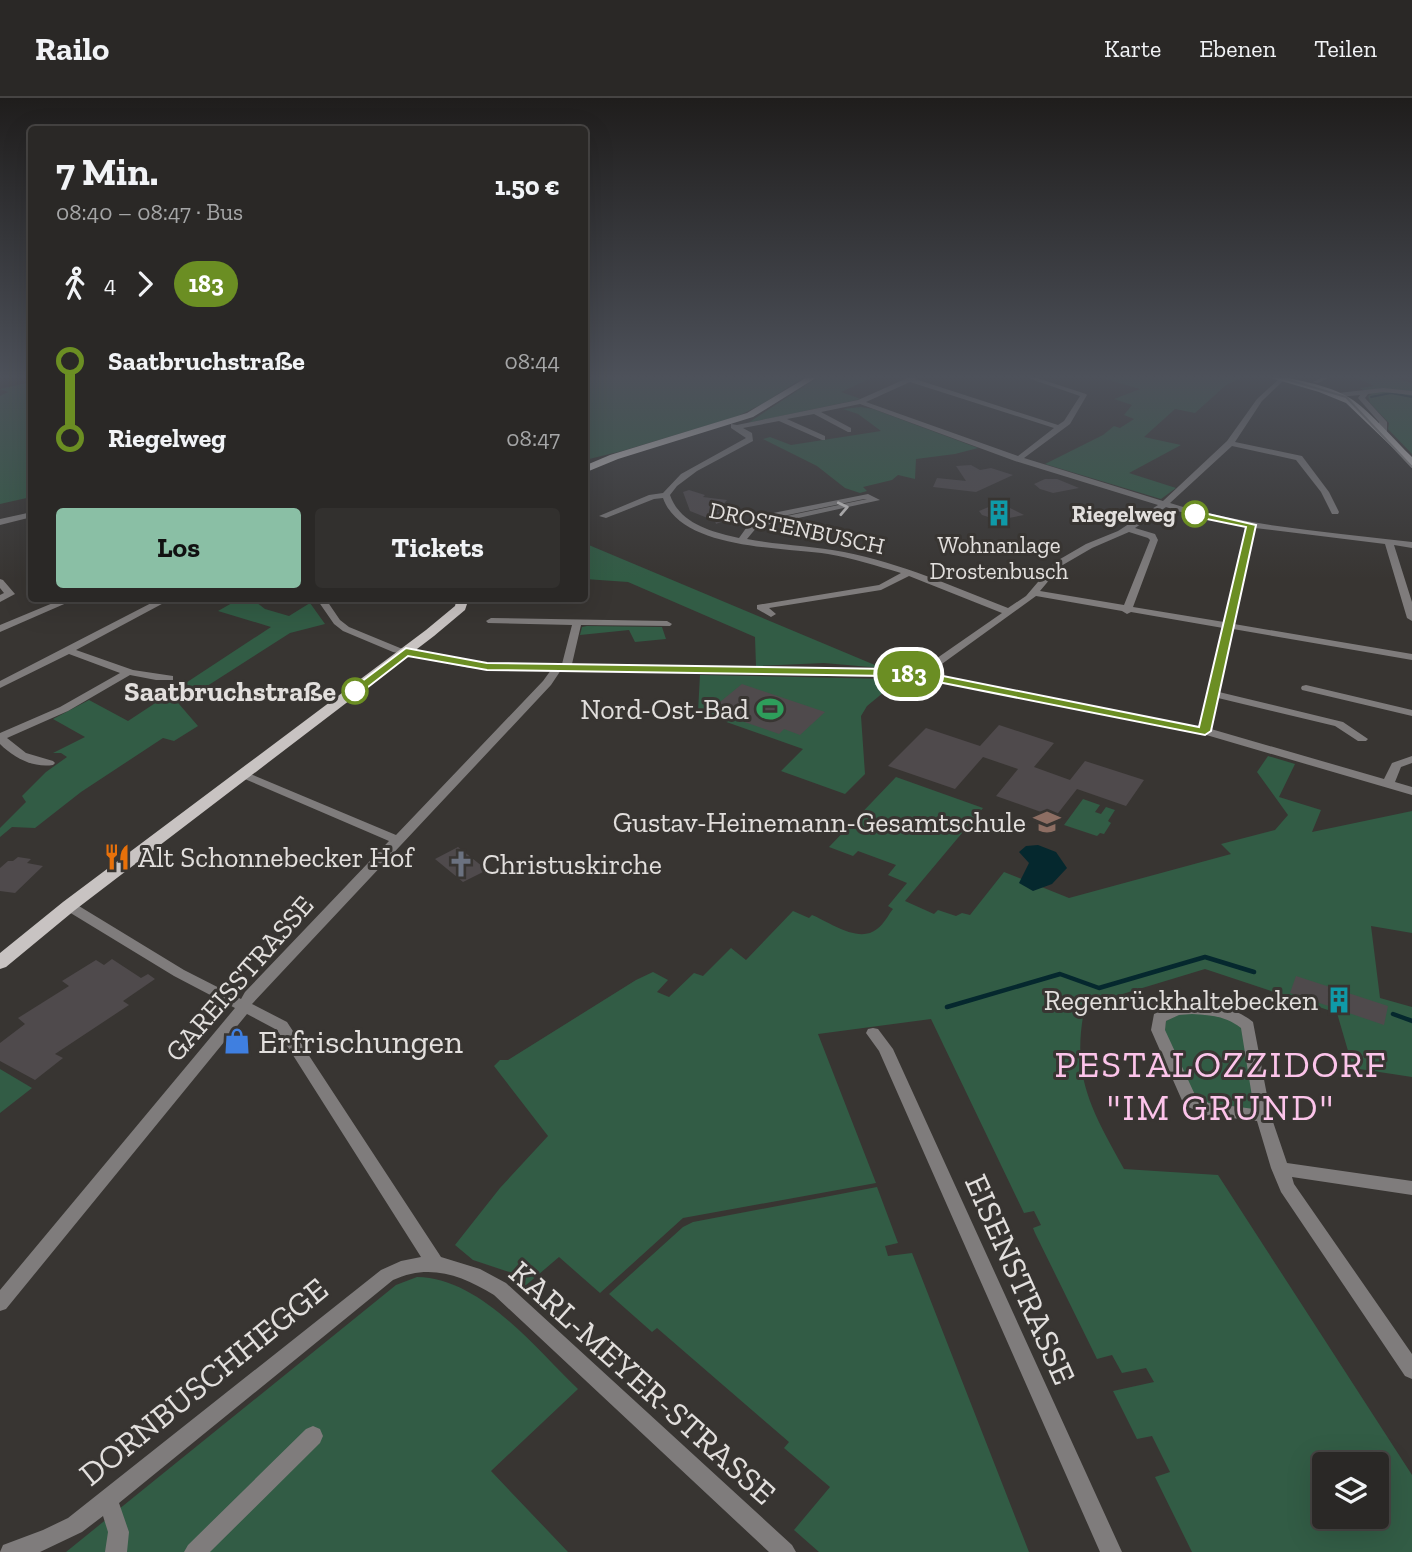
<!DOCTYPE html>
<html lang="de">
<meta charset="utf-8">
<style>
:root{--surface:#2a2826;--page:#32302e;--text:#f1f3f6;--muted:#a5a6a7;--line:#464443;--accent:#8abfa5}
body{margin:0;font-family:"Zilla Slab",serif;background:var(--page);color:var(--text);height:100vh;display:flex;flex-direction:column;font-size:26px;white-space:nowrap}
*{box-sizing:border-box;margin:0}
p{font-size:23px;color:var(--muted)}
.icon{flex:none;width:38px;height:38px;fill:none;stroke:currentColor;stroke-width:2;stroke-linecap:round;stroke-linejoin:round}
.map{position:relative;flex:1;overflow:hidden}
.sheet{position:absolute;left:28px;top:28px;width:560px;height:476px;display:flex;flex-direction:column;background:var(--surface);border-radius:7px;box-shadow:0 7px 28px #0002,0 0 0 2px var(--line)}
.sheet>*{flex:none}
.badge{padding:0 14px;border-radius:23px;font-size:24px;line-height:46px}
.buttons{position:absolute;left:1312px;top:1354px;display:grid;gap:14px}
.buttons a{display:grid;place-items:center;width:77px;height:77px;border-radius:7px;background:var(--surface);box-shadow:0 7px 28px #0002,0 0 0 2px var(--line);font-size:35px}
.map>.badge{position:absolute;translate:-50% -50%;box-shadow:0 0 0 4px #fff}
.legs{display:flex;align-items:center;gap:10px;height:77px;padding:0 28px;font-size:23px}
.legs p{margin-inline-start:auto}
.overview{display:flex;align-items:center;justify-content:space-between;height:119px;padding:0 28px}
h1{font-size:38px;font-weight:700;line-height:52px}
.primary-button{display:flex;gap:14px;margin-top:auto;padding:14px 28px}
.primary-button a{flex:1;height:80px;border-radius:7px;background:var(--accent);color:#111;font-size:28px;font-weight:700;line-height:80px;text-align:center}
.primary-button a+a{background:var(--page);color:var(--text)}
ul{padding:0 28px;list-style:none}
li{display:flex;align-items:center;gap:24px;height:77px;font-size:26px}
li i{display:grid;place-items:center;width:10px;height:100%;margin:0 9px;background:currentColor}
li i::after{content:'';width:18px;height:18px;margin:-9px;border:5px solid;border-radius:50%;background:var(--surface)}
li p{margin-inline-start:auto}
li:first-child i{background:linear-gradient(#0000 50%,currentColor 0)}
li:last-child i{background:linear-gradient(currentColor 50%,#0000 0)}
header{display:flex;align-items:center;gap:42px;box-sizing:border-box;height:98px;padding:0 35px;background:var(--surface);border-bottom:2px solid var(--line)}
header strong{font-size:33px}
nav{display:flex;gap:38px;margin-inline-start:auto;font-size:24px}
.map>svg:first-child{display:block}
</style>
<header>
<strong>Railo</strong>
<nav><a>Karte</a><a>Ebenen</a><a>Teilen</a></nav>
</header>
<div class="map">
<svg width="1412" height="1454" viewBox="0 0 1412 1454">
<rect width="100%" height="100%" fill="#383532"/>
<path fill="#325c45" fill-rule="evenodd" d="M584 278H806L762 306 738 318 622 353 585 362Z
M820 278H876L841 294 861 301 748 325Z
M1095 278H1246L1226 287 1195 315 1175 311 1144 339 1181 347 1129 375 1176 390 1161 401 1045 366 1103 337 1114 328 1120 330 1134 321 1124 317 1132 307 1114 301 1140 291Z
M1352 278H1387L1412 285V356L1388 331 1389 325 1370 305 1368 298 1372 296 1359 290 1374 288Z
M31 284V399L0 406V298L8 294 0 291Z
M861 309 873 311 978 350 955 356 916 361 915 381 898 377 892 382 863 389 867 393 860 395 845 390 817 368 763 341 770 339 791 347 881 333 858 316 843 311Z
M584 445 882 570 824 565 756 568 755 539 628 484 585 481Z
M239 501H252L265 511 289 518 310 505 325 526 290 535 179 606 198 628 174 643 163 640 81 694 35 730 12 729 0 739V730L26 704 22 698 46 674 67 659 61 655H53L85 639 53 621 89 602 128 623 271 529 218 513Z
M587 528 662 529 666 541 635 544 629 532 580 537 582 529Z
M700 577 888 581 895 585 867 608 861 618 865 676 845 696 781 673 803 651 698 614Z
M1268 658 1295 666 1279 699 1321 712 1312 734 1412 713V835L1371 828 1380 900 1412 909V979L1353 970 1337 915 1205 871 1106 901 1087 899C1069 974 1089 1008 1124 1071L1218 1077 1412 1377V1454H1192L1155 1379 1170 1374 1152 1338 1137 1341 1113 1293 1154 1284 1146 1270 1122 1275 1112 1257 1097 1261 1035 1135 1033 1130 1041 1127 1034 1113 1024 1115 931 921 818 936 876 1085 683 1120 600 1195 559 1159 525 1188 512 1175 473 1162 455 1147 500 1090 548 1038 494 968 500 962H508L636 882 653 874 668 882 657 894 669 899 694 875 703 878 731 850 746 862 793 813 809 820 812 817C829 824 859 846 877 831 885 825 888 817 893 811L888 808 907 785 888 777 896 767 858 753 853 758 829 749 896 679 983 710 905 803 934 816 938 812 956 818 962 815 970 817 1004 774 1069 800 1231 756 1221 746 1275 732 1288 717 1257 674ZM1325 1367H1377V1419H1325Z
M1083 701 1100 707 1095 714 1101 716 1106 709 1115 712 1108 723 1111 725 1104 736 1100 735 1097 738 1064 727Z
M1193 915 1226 919 1242 930 1256 1012 1216 1010 1195 1000 1164 934 1166 923 1177 917Z
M0 971 32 990 0 1015Z
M877 1089 898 1145 885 1148 888 1158 912 1155 1029 1454H819L794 1432 830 1389 784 1350 789 1344 657 1230 652 1234 609 1196 683 1129 693 1124Z
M417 1179C481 1180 535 1250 578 1291L491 1373 568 1454H66L396 1187Z"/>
<path fill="#05282e" d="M1038 747 1056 754 1067 770 1052 786 1033 793 1019 785 1029 765 1019 754 1026 748Z"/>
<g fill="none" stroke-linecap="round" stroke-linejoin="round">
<path stroke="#05282e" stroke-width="2" d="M1371 299 1391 295 1412 299"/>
<path stroke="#05282e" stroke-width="4.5" d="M947 909 1060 876 1099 890 1205 859 1254 874
M1393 916 1412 923"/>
</g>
<path fill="#4f4a4c" d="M971 367 980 372 991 370 1013 377 976 394 933 389 937 380 966 383 956 368Z
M1057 381 1062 383 1079 390 1053 395 1040 391 1034 386 1045 381Z
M689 392 705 397 703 399 727 402 717 414 742 416 716 426 715 423 690 413 683 394Z
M991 408 1008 409 1024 417 998 422 982 417 979 413Z
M742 586 825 614 800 637 784 631 779 636 733 620 738 616 715 608Z
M999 627 1054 645 1034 669 1070 682 1085 663 1144 682 1126 708 1077 691 1055 719 996 698 1018 671 983 659 955 691 888 668 926 630 980 648Z
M458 749 487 772 463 784 435 761Z
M18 759 31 761 27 765 43 768 15 795 0 793V770L8 763H13Z
M112 861 141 880 148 876 155 881 123 903 129 907 55 956 63 960 35 982 0 963V945L25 926 18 920 69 888 62 883 96 862 104 867Z
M1296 878 1388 908 1384 927 1290 895Z"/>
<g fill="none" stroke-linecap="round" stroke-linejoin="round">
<path fill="#7f7c7c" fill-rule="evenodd" d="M912 278H920L915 281 1058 327 1064 323 1080 298 1022 278H1031L1086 296 1087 297 1070 326 1024 360 1163 403 1227 343 1257 301 1280 280H1284V282L1262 303 1235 344 1302 358 1329 394 1339 414 1338 416H1332L1321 394 1296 362 1232 348 1170 405C1248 429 1331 434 1412 444V450L1394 447 1412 504V523L1407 520 1385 446 1255 430 1234 526 1412 556V562L1233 531 1219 594 1343 624 1368 641 1366 643H1358L1335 628 1218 600 1211 631 1384 681 1392 665 1412 658V665L1401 669 1395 684 1412 689V697L1203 636 919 580 561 572 551 587 252 906 287 924 441 1159 480 1171 506 1185 792 1447 796 1454H769L494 1197C462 1177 429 1165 393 1182L119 1405 129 1434 127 1454H105L108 1434 103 1418 82 1434 40 1454H0L3 1447 43 1432 68 1420 381 1172 401 1163 421 1159 277 932 247 916 6 1211 0 1213V1192L235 910 174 878 64 811 62 808 64 805H74L184 872 241 901 245 894 389 743 240 679 238 677 240 675H248L396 737 543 583 551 572 470 570 393 554 343 533 334 526 316 500H325L340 522 349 529 400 550 470 564 562 566 572 527 488 525 486 523 491 520 667 523 672 526 670 528 581 527 572 566 917 574 1002 515 909 478 881 492 769 510 776 516 771 519 757 511V507L879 487 901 475C877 468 853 460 828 456 783 449 681 452 663 400L654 401 606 420 599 418 649 397 663 395 681 376 746 340 731 330V326L737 327 858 302ZM910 284 1054 330 1018 358 866 304ZM860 306 1015 363 1158 407 1118 433 1086 446 1055 464 1026 498 1008 510C954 489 901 465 844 454 812 448 779 447 747 441L757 429 880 402 868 396 758 418 749 426 739 440C712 434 680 426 670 397L677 388 697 373 753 343 752 335 743 330 779 323 822 342H825V338L787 321 814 316 848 334H851V330L821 314ZM864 401H867L763 423 764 422ZM1166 409 1193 418 1246 429 1224 524 1133 509 1158 442 1155 436 1135 430ZM1129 434 1148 440 1150 442 1124 507 1040 493 1061 468 1092 450ZM1036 498 1122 513 1127 516 1131 514 1223 530 1200 629 928 576Z
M1324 278H1332L1318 285 1313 284Z
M1383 290 1412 293V297L1383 294 1368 296 1365 300 1387 324V334L1383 336 1379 334V324L1358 300 1360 297 1338 299 1335 297 1338 295Z
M32 414V419L0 427V421Z
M0 481 3 482 15 496 0 504V497L4 495 0 490Z
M65 500H78L0 534V527Z
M161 500H173L76 552 133 572 173 578V582H156L130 577 68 613 7 640 26 655 53 663 55 665 53 667C33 670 14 660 0 646V635L60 609 120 575 69 556 0 590V583Z
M1306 587 1412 612V618L1302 592 1301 590 1302 588Z
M1192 906C1214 906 1236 910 1253 924L1271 1018 1287 1065 1412 1083V1097L1292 1079 1294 1086 1412 1256V1281L1405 1278 1281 1094 1271 1070 1257 1023 1206 1017 1184 1007 1151 932 1154 916 1168 910ZM1192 916C1210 917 1226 918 1241 930L1254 1011 1209 1005 1196 999 1165 932 1166 923 1179 917Z
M873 930 878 931 893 951 1122 1454H1100L879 953 866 935 868 931Z
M313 1328 320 1331 323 1338 320 1345 210 1454H184L188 1447 306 1331Z"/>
<path fill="#c8c3c2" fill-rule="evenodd" d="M809 278H819L753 319 618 361 584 375V368L610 357 747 315Z
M1264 278C1287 278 1334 288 1353 302 1374 317 1393 341 1412 359V368L1346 305 1319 294Z
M457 500H469L465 512 434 538 75 812 6 869 0 871V855L63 804 426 532 455 508Z"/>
<path stroke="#8e8b89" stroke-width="2" d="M1275 278 1346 299 1412 369"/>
</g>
<defs><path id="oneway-chevron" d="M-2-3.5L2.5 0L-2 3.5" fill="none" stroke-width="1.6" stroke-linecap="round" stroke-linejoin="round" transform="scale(1.75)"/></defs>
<use stroke="#d3d0ce" href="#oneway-chevron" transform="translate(843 410) rotate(-12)"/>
<linearGradient id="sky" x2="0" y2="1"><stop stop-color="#1f1d1c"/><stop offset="0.58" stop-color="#4d515a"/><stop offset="1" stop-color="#4d515a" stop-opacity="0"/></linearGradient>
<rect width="1412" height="481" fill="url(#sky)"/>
<path fill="#6b8e23" stroke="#fff" stroke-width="2" d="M1195 413 1256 427 1211 633 1205 637 928 582 891 578 487 572 408 558 359 596 349 593 406 550 487 565 891 571 928 575 1199 629 1246 429 1192 418V414Z"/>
<defs>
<g id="building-bare" transform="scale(2.1)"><path d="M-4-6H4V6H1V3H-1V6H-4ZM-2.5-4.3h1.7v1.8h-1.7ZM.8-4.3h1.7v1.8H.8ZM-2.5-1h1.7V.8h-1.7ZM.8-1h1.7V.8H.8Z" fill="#0f9aa8" stroke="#383532" stroke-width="2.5" paint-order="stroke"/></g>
<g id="stadium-bare" transform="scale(2.1)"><path d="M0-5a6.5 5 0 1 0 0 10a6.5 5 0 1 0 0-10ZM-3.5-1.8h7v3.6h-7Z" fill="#2e9e5b" stroke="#383532" stroke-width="2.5" paint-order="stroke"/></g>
<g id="school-bare" transform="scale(2.1)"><path d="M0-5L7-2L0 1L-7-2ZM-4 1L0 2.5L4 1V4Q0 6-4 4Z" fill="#8d6e63" stroke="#383532" stroke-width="2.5" paint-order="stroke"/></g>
<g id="restaurant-bare" transform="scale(2.1)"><path d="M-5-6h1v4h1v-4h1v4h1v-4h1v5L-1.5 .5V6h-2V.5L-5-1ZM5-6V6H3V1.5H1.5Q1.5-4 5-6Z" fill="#e8710a" stroke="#383532" stroke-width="2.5" paint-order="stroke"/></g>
<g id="church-bare" transform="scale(2.1)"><path d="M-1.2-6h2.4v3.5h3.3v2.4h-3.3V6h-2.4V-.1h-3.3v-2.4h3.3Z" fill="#6b7280" stroke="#383532" stroke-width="2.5" paint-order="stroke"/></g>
<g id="shop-bare" transform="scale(2.1)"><path d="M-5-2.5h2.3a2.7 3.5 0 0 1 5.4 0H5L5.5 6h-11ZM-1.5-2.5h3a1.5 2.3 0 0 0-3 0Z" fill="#3f7fe0" stroke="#383532" stroke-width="2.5" paint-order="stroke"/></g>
</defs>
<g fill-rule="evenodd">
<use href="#building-bare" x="999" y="415"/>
<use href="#stadium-bare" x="770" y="611"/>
<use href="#school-bare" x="1047" y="724"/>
<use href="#restaurant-bare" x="117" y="759"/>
<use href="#church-bare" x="461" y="766"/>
<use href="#building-bare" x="1339" y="902"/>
<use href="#shop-bare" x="237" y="943"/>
</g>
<g fill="#fff" stroke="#6b8e23" stroke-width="3.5">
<circle cx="1195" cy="416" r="12"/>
<circle cx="355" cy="593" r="12"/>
</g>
<g text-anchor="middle" stroke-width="6" stroke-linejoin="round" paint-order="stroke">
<g font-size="23" font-weight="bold" fill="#e2dfdd" stroke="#383532" text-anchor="end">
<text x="1176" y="424">Riegelweg</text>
</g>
<g font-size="23" fill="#e2dfdd" stroke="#383532">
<text transform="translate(797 430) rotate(12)" y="8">DROSTENBUSCH</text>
</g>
<g font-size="23" fill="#e2dfdd" stroke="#383532">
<text x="999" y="455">Wohnanlage<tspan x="999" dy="26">Drostenbusch</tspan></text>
</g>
<g font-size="28" font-weight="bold" fill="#e2dfdd" stroke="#383532" text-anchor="end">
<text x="336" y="603">Saatbruchstraße</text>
</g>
<g font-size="28" fill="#e2dfdd" stroke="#383532" text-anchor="end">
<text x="749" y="621">Nord-Ost-Bad</text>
<text x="1026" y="734">Gustav-Heinemann-Gesamtschule</text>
<text x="138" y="769" text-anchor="start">Alt Schonnebecker Hof</text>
<text x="482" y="776" text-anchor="start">Christuskirche</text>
<text x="1318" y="912">Regenrückhaltebecken</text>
</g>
<g font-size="28" fill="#e2dfdd" stroke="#383532">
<text transform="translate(239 880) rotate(-49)" y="10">GAREISSTRASSE</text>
</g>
<g font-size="33" fill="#e2dfdd" stroke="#383532" text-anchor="start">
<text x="258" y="955">Erfrischungen</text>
</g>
<g font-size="33" fill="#e2dfdd" stroke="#383532">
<text transform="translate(1021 1181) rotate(66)" y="12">EISENSTRASSE</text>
<text transform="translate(203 1283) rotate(-39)" y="12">DORNBUSCHHEGGE</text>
<text transform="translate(643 1284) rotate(42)" y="12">KARL-MEYER-STRASSE</text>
</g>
<g font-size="37" letter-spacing="2" fill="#fcc4ea" stroke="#383532">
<text x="1221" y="979">PESTALOZZIDORF<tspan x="1221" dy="43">"IM GRUND"</tspan></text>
</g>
</g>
</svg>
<div class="buttons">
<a><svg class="icon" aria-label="layers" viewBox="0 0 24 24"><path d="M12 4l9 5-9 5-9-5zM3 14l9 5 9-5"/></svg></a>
</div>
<b class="badge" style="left:909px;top:576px;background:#6b8e23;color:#fff">183</b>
<section class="sheet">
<div class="overview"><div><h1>7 Min.</h1><p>08:40 – 08:47 · Bus</p></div><b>1.50 €</b></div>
<div class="legs"><svg class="icon" aria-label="walk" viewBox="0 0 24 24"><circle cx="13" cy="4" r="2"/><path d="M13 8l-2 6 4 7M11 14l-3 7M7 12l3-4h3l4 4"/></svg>4<svg class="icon" aria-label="forward" viewBox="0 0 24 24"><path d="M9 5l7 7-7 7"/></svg><b class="badge" style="background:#6b8e23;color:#fff">183</b></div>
<ul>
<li><i style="color:#6b8e23"></i><b>Saatbruchstraße</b><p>08:44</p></li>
<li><i style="color:#6b8e23"></i><b>Riegelweg</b><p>08:47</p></li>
</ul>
<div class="primary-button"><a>Los</a><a>Tickets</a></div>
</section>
</div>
